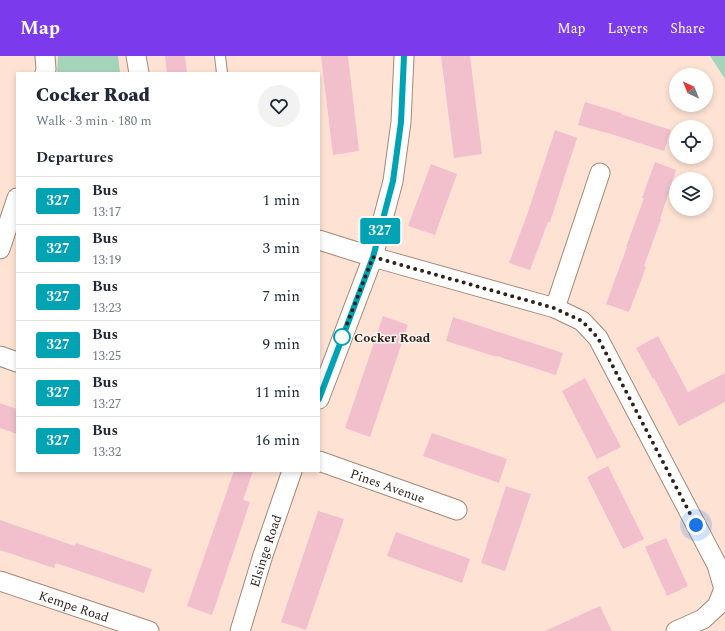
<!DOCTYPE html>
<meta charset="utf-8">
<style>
:root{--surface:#fff;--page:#f2f2f3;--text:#1f2937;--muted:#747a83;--line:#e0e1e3;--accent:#7c3aed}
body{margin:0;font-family:Spectral,serif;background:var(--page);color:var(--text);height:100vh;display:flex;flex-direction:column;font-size:15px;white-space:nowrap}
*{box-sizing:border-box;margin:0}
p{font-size:13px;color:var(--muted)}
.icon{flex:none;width:22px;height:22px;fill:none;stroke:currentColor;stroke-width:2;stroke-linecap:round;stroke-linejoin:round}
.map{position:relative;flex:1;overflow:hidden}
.panel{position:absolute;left:16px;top:16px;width:304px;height:400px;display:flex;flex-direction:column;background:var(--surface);border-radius:0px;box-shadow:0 2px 6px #0003}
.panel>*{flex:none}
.badge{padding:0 8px;border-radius:3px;font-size:14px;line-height:26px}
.needle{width:26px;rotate:317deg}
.tools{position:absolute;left:669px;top:12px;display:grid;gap:8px}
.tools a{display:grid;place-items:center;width:44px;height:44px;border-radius:50%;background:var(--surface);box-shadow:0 2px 6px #0003;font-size:20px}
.you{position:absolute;width:20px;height:20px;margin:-10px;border:3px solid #fff;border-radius:50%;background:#1a73e8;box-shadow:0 0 0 6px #1a73e833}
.map>.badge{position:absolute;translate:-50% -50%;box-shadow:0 0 0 2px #fff}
h2{padding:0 20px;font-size:15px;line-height:36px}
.round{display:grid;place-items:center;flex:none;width:42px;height:42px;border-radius:21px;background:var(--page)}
.overview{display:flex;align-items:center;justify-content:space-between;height:68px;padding:0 20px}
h1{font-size:19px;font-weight:800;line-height:30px}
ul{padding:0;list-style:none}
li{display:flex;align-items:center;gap:12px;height:48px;padding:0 20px;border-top:1px solid var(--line)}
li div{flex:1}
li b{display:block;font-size:15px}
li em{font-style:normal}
li .badge{min-width:44px;font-weight:700;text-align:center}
header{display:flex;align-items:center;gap:24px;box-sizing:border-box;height:56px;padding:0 20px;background:var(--accent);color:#fff}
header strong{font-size:19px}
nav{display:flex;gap:22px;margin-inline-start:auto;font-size:14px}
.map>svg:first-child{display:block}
</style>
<header>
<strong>Map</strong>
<nav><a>Map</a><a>Layers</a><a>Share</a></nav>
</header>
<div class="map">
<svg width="725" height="575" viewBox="0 0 725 575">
<rect width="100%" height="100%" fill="#fee3d4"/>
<path fill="#a5d4bb" d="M58 0H118L120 17H57Z
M710 0H725V23Z"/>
<path fill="#f2bfcd" d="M165 0H185L187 17H167Z
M321 0H348L359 95 333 99Z
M441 0H470L482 98 454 102Z
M585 46 621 57V58L671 74 664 95 611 78 578 69Z
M555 74 577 82 550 166H548L530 214 509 207 527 159Z
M655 106 676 114 660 163H661L644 210 646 211 629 256 606 248 627 191H626L644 142H642Z
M431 108 457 118 435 179 408 170Z
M383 260 408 269 370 381 345 372Z
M453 261 563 297 556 319 497 300V301L446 285Z
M658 280 688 336 725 317V346L679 370 654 322 653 323 636 292Z
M585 322 621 391 597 403 562 335Z
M0 347 17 353V378L0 372Z
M432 377 507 403 499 427 423 400Z
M608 410 644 483 623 493 587 421Z
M234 415H253L243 444 250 446 212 559 187 550Z
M506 430 531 438 505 515 481 507Z
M318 455 344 463 306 574 281 566Z
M0 464 75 490 76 487 152 513 144 537 56 507 54 512 0 494Z
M396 476 470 503 462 527 387 500Z
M666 482 688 530 667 540 645 491Z
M600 550 612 575H545Z"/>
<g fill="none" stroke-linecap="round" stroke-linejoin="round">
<g stroke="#a68776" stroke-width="12">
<path id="service" d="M220 0 222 17"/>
</g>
<g stroke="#a68776" stroke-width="21">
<g id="minor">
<path d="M45 0 46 13 45 17"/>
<path d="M136 0 139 17"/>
<path d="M319 184 373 201 555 252 582 265 598 282 717 509 724 533 717 550 703 563 676 575"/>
<path d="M0 193 17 142"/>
<path d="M555 252 600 117"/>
<path d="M0 300 17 306"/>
<path d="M319 343 373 201 393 125 401 66 404 0"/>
<path id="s1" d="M319 405 457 454"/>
<path id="s2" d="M0 525 149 575"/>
<path id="s3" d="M240 575 263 499 292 415"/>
</g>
</g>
<use href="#service" stroke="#fff" stroke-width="10"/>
<use href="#minor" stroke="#fff" stroke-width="19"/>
</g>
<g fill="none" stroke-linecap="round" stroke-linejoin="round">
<g stroke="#fff" stroke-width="9">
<path id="line" d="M319 343 373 201 393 125 401 66 404 0"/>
</g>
<use href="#line" stroke="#00a3b4" stroke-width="6"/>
<path stroke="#2e221b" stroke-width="4" stroke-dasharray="0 7.2" d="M342 281 373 201 554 252 582 265 598 282 696 469"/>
</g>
<circle fill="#fff" stroke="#00a3b4" stroke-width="2" cx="342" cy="281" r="8"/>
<g text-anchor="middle" stroke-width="3" stroke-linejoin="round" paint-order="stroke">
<g font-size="13" font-weight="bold" fill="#2e221b" stroke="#fcf5f1" text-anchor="start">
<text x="354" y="286">Cocker Road</text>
</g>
<g font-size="13" fill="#2e221b" stroke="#fcf5f1">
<text dy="5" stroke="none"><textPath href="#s1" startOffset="73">Pines Avenue</textPath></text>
<text dy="5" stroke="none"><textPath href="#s3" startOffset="84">Elsinge Road</textPath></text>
<text dy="5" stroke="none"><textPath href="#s2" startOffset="78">Kempe Road</textPath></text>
</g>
</g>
</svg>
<div class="tools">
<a><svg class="needle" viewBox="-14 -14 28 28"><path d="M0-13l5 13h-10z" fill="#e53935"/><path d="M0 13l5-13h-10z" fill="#747a83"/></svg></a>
<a><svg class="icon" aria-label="locate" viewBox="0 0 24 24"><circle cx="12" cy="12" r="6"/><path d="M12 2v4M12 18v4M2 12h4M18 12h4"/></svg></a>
<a><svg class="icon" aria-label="layers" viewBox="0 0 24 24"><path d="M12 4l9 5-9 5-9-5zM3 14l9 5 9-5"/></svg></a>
</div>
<div class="you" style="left:696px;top:469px"></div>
<b class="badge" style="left:380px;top:175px;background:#00a3b4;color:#fff">327</b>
<section class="panel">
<div class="overview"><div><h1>Cocker Road</h1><p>Walk · 3 min · 180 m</p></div><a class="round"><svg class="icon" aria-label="heart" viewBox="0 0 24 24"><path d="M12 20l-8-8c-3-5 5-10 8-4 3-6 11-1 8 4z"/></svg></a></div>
<h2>Departures</h2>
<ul>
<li><span class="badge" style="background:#00a3b4;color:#fff">327</span><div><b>Bus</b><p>13:17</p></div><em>1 min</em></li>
<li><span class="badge" style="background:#00a3b4;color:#fff">327</span><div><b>Bus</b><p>13:19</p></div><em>3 min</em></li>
<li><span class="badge" style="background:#00a3b4;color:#fff">327</span><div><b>Bus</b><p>13:23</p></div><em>7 min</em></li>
<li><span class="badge" style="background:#00a3b4;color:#fff">327</span><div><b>Bus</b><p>13:25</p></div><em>9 min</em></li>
<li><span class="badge" style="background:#00a3b4;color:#fff">327</span><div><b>Bus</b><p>13:27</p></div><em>11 min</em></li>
<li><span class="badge" style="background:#00a3b4;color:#fff">327</span><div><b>Bus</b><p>13:32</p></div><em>16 min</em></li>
</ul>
</section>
</div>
